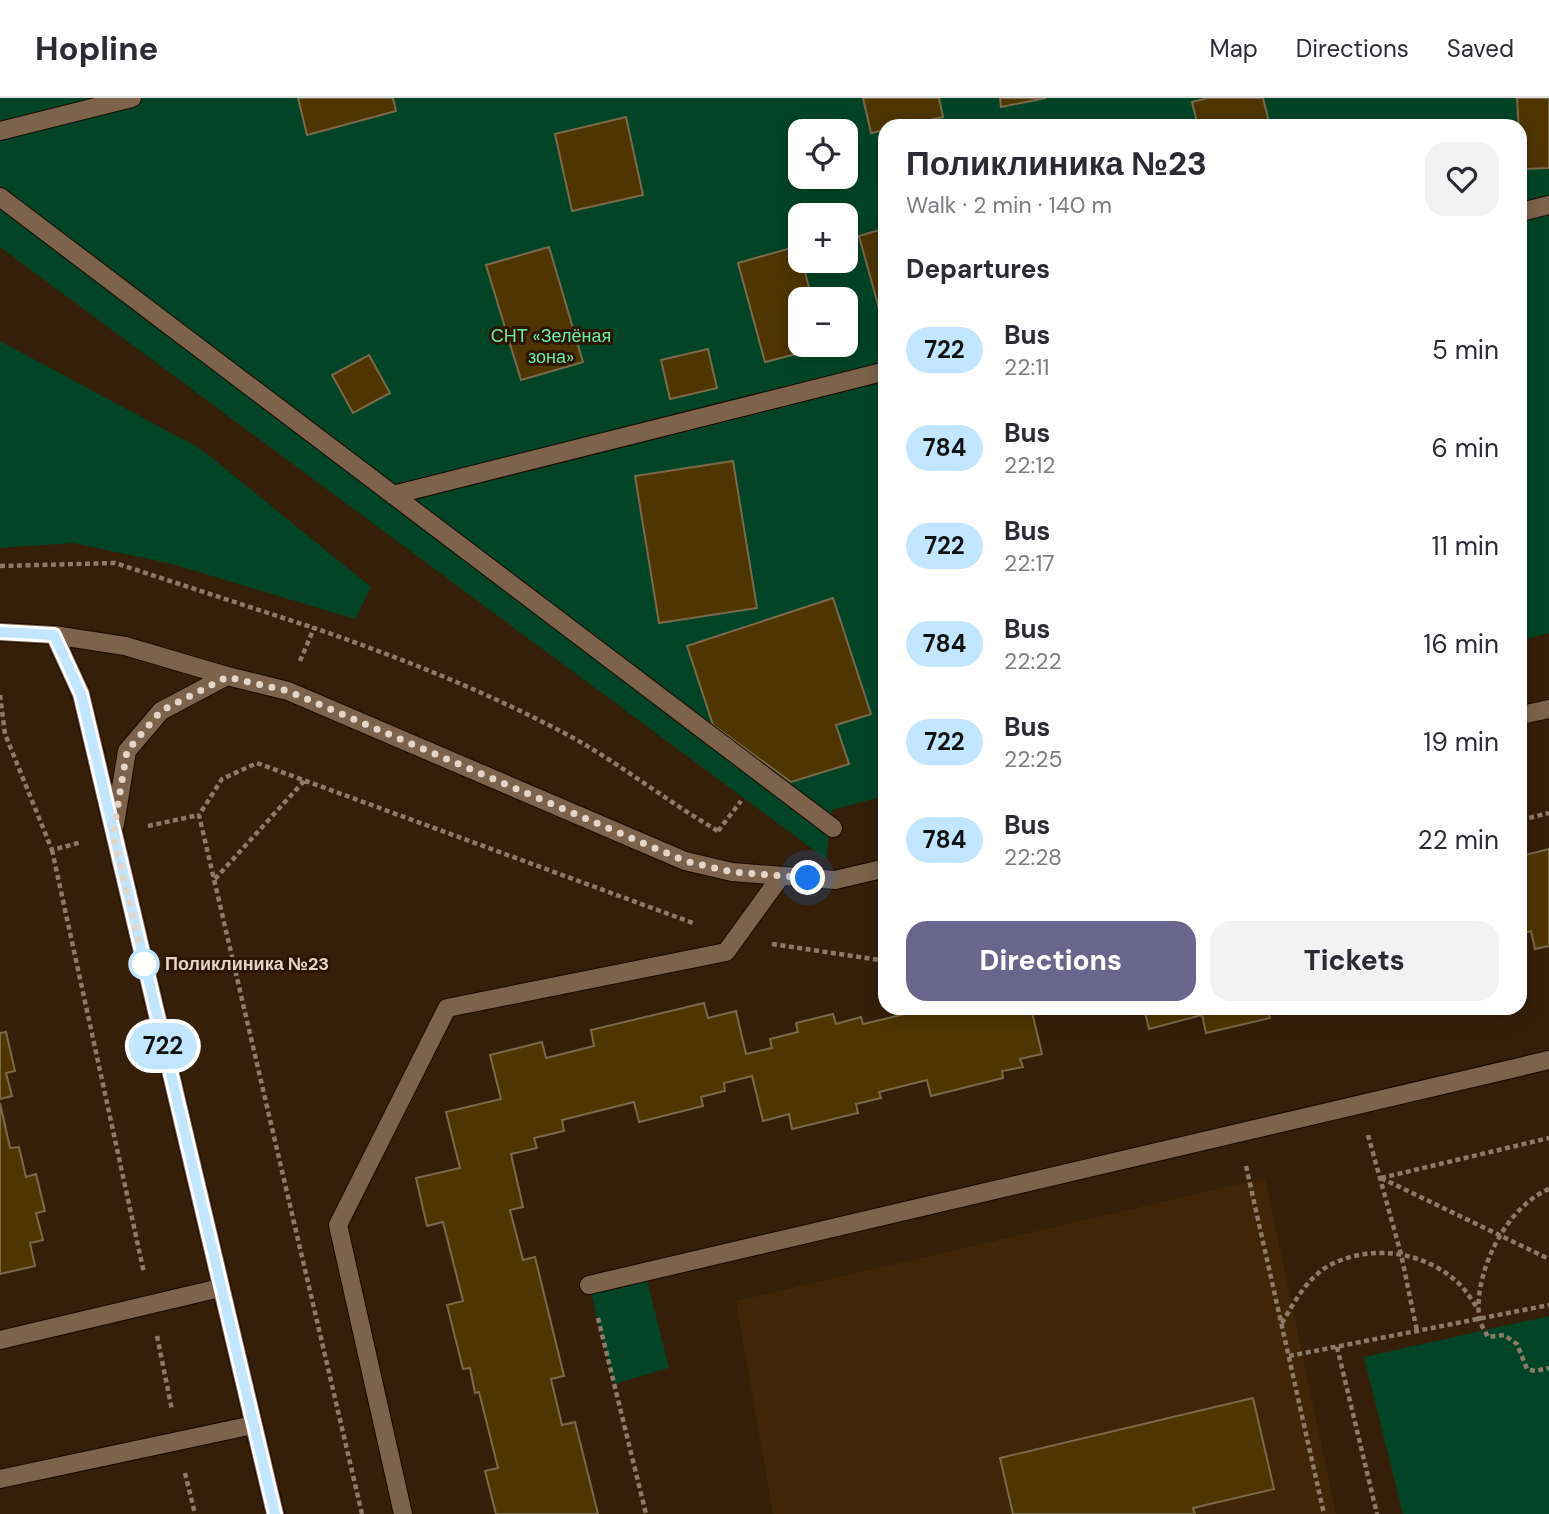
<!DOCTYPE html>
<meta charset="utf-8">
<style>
:root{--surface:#fff;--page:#f2f2f3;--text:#2b2b33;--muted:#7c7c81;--line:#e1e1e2;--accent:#6a658c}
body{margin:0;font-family:"DM Sans",sans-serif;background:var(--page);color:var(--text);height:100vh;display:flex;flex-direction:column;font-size:26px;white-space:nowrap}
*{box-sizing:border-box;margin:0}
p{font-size:23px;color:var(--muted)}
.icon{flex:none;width:38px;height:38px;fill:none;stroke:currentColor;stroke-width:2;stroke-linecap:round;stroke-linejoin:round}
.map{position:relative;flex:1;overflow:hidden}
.details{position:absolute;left:878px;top:21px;width:649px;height:896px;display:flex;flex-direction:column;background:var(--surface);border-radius:21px;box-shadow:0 4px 18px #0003}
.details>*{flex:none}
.badge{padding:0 14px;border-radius:23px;font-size:24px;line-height:46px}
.tools{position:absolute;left:788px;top:21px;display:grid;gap:14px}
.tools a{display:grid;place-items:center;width:70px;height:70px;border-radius:14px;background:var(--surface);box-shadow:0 4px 18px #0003;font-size:35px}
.you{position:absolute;width:35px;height:35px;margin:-18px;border:5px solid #fff;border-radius:50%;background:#1a73e8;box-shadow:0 0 0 10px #1a73e833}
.map>.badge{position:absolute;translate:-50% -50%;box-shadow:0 0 0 4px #fff}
h2{padding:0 28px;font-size:26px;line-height:63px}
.round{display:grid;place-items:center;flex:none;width:74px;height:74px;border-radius:21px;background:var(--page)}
.headline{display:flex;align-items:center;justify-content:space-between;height:119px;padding:0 28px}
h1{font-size:33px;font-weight:800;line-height:52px}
.action{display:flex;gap:14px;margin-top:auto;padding:14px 28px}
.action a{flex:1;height:80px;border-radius:21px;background:var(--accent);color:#fff;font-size:28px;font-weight:800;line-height:80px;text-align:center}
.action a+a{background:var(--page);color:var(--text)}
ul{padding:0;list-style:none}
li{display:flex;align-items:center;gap:21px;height:98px;padding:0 28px}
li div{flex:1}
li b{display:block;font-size:26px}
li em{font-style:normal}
li .badge{min-width:77px;font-weight:700;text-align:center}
header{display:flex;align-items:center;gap:42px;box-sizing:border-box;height:98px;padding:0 35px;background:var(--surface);border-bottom:2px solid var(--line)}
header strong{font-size:33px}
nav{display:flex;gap:38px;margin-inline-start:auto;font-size:24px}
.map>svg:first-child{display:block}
</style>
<header>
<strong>Hopline</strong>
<nav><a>Map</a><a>Directions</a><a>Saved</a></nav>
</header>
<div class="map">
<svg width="1549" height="1416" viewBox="0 0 1549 1416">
<rect width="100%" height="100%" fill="#351f08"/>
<path fill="#412507" d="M1265 1080 1336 1416H773L736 1203Z"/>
<path fill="#014526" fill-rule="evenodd" d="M0 0H1549V535L1521 542V28H886L885 698 832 712 826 761 0 149ZM800 33H845V79H800ZM800 117H845V163H800ZM800 201H845V247H800Z
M0 243 201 351 371 489 355 521 172 466 73 445 0 450Z
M645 1174 669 1270 614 1286 589 1187Z
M1549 1218V1416H1403L1364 1259Z"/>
<path fill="#4f3600" stroke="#7b694b" stroke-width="2" d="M298 0H393L396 13 307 37Z
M863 0H939L943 19 903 28H886V32L871 35Z
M1000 0H1046L1001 9Z
M1208 0H1263L1270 28H1198L1192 4Z
M1517 0H1549V70L1521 71Z
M626 19 643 97 572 113 555 36Z
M886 130V213L880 214 859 138Z
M798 148 812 201H800V247L824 249 765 264 738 165Z
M549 149 583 264 521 282 486 167Z
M708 251 717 290 670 301 661 262Z
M369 257 390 295 353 315 332 277Z
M733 363 757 510 659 525 635 378Z
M833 500 871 616 836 627 849 666 791 684 713 627 687 548Z
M1549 751V848L1535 851 1531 833 1521 836V758Z
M704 905 708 920 736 913 746 956 772 950 770 941 798 934 796 925 833 916 836 926 861 919 863 926 914 914 913 910H1031L1042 956 1020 961 1023 969 1002 973 1003 980 931 998 927 982 879 994 881 1000 856 1006 858 1015 792 1031 789 1016 763 1023 752 978 724 985 725 993 701 999 703 1008 639 1024 634 1004 562 1022 564 1033 534 1040 537 1050 511 1056 523 1109 510 1112 523 1162 535 1159 564 1278 551 1281 562 1327 575 1324 598 1416H496L485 1373 498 1370 479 1294 475 1295 470 1270 463 1271 447 1207 463 1203 443 1124 427 1128 416 1080 460 1070 446 1014 501 1001 490 957 542 944 546 960 594 948 591 932Z
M1144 910H1268L1270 920 1206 935 1202 917 1149 931Z
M6 934 15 973 6 975 12 998 0 1001V935Z
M0 1005 10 1050 19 1049 26 1079 36 1076 45 1113 36 1115 43 1142 30 1145 35 1168 0 1176Z
M1253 1300 1274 1391 1193 1410 1195 1416H1013L1000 1360Z"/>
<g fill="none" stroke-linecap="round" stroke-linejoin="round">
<g stroke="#1c0800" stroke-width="20">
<path id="service" d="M0 33 132 0
M0 99 833 730
M1521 114 1549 107
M393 397 886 273
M589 1187 1549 962
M0 1242 220 1190
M0 1381 253 1327
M403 1416 338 1127 447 910 726 854 781 778"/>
</g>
<g stroke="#1c0800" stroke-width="20">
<path id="tertiary" d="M0 534 54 537 125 548 227 578 288 593 685 763 732 774 835 782 886 770
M54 537 81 596 275 1416
M1521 617 1549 611
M115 726 127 653 161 613 227 578"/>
</g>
<path stroke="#8d7b69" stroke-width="4.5" stroke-dasharray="5 3.5" stroke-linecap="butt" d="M0 468 115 465 314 530
M300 563 314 530C401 560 485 593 566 636 620 665 667 704 720 734
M0 597 5 636 52 752 82 744
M1521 722 1549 715
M148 728 199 717
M718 733 741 703
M52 752 144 1175
M215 781 304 683
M772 846 886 863
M1368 1037 1401 1156 1417 1233
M1246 1068 1324 1416
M1381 1080 1549 1161
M1381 1080 1549 1040
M1549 1091C1506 1109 1474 1174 1479 1219 1480 1226 1485 1233 1488 1239L1504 1237 1517 1246 1527 1271 1535 1273 1549 1270
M598 1220 646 1416
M1282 1225C1294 1204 1308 1179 1330 1167 1371 1146 1422 1153 1456 1183 1465 1190 1472 1203 1479 1212
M157 1238 172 1312
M1337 1249 1377 1416
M1289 1258 1549 1207
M185 1375 195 1416
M362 1416 199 717 222 681 257 665 693 825"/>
<use href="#service" stroke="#7d634b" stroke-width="18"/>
<use href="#tertiary" stroke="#7d634b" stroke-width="18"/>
</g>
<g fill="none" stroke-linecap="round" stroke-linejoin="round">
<g stroke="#fff" stroke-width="16">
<path id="line" d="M0 534 54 537 81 596 275 1416"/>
</g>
<use href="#line" stroke="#c2e6ff" stroke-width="10"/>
<path stroke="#e4d5c8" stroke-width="7" stroke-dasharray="0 12.6" d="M144 866 113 736 127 653 161 613 227 579 288 593 685 763 732 774 808 780"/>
</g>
<circle fill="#fff" stroke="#c2e6ff" stroke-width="3.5" cx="144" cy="866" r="14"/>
<g text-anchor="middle" stroke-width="6" stroke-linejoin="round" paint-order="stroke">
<g font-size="18" fill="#6deda6" stroke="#2b1601">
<text x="551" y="244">СНТ «Зелёная<tspan x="551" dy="21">зона»</tspan></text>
</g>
<g font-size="18" font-weight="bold" fill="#e4d5c8" stroke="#2b1601" text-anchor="start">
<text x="165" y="872">Поликлиника №23</text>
</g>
</g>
</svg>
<div class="tools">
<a><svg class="icon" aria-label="locate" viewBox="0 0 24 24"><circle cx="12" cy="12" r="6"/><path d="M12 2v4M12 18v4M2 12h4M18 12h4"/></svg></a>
<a>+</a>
<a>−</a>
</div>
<div class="you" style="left:808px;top:780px"></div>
<b class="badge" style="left:163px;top:948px;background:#c2e6ff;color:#111">722</b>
<section class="details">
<div class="headline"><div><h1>Поликлиника №23</h1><p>Walk · 2 min · 140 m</p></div><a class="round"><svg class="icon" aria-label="heart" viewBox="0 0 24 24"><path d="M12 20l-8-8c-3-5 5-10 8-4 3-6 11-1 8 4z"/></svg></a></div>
<h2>Departures</h2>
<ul>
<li><span class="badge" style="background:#c2e6ff;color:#111">722</span><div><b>Bus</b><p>22:11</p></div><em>5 min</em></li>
<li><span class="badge" style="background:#c2e6ff;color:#111">784</span><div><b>Bus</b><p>22:12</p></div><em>6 min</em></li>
<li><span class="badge" style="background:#c2e6ff;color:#111">722</span><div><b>Bus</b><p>22:17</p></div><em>11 min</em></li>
<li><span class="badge" style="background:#c2e6ff;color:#111">784</span><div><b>Bus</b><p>22:22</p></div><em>16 min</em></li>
<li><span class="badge" style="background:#c2e6ff;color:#111">722</span><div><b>Bus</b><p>22:25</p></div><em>19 min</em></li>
<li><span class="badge" style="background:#c2e6ff;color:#111">784</span><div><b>Bus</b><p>22:28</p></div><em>22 min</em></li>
</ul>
<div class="action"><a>Directions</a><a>Tickets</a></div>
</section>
</div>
